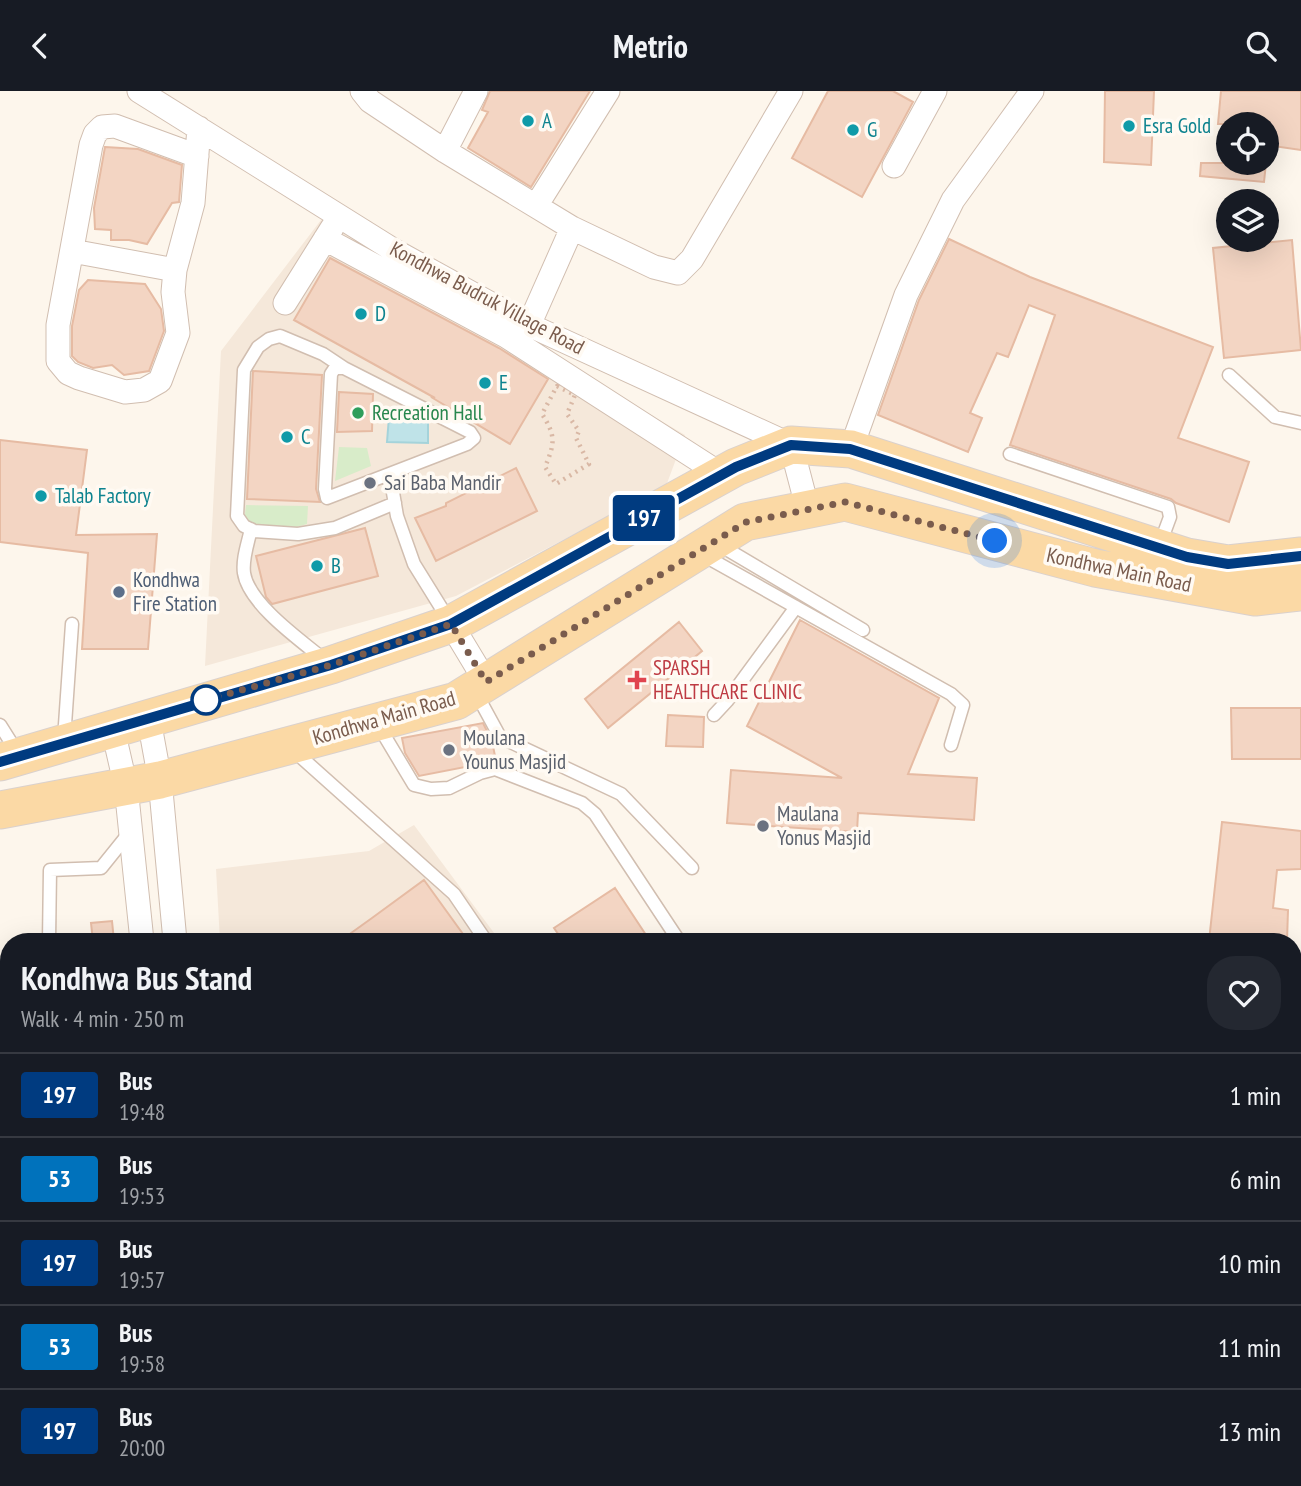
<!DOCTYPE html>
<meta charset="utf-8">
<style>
:root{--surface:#171b24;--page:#242831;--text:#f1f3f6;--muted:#9ea1a6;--line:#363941}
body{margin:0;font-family:"PT Sans Narrow",sans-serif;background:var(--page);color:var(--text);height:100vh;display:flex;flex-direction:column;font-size:26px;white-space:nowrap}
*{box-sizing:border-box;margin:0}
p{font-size:23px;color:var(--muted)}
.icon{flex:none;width:38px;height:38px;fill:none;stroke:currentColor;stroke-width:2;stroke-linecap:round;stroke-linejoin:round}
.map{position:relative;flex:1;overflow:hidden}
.panel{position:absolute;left:0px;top:842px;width:1302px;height:555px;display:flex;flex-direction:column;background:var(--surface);border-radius:28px 28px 0 0;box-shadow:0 7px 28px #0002}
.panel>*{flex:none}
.badge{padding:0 14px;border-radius:5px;font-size:24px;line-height:46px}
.tools{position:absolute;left:1216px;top:21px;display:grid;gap:14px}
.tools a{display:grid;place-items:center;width:63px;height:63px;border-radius:50%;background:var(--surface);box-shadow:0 7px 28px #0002;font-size:35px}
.you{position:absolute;width:35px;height:35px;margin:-18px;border:5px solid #fff;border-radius:50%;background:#1a73e8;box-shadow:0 0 0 10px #1a73e833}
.map>.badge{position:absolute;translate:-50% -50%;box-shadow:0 0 0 4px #fff}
.round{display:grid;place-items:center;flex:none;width:74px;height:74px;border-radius:28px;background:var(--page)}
.summary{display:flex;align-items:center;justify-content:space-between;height:119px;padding:0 21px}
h1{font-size:33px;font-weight:800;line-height:52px}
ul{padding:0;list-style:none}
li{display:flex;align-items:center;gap:21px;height:84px;padding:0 21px;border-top:2px solid var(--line)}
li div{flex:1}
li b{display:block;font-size:26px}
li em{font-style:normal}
li .badge{min-width:77px;font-weight:700;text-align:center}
header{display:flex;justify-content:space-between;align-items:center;height:91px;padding:0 21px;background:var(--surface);font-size:32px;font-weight:800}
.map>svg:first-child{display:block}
</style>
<header><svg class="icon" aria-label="back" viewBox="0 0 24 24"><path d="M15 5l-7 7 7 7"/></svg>Metrio<svg class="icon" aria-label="search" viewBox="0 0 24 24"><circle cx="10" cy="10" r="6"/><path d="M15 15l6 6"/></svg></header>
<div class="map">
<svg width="1301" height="1395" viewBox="0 0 1301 1395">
<rect width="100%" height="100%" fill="#fdf6ec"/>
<path fill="#f5e8da" d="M321 129 685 344 666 395 456 505 205 575 221 260Z
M414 734 500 850H220L216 778 369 760Z
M247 1388H607L613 1395H247Z"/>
<path fill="#d8ecc9" d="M339 356 367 357 371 375 335 390Z
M246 414 308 415 307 433 242 451Z"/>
<path fill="#bfe3e8" stroke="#a5d3da" stroke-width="2" d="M389 326 428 330V352L387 351Z"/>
<path fill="#f3d5c3" stroke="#e6bba3" stroke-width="2" d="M490 0H590L531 96 468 57 488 21 482 19Z
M828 0H893L913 11 862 106 792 67Z
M1105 0H1154L1151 74 1104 71Z
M1221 0H1301V59L1267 54V33H1218Z
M105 56 138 58 182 74 179 111 172 112 147 153 129 149H111V139L95 138 94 117Z
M1201 72H1266L1264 91 1200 85Z
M949 148 1030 186 1213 256 1178 347 1249 371 1229 431 1176 412 1171 408 1010 354 1055 224 1029 214 1008 266 997 262 970 322 982 327 968 361 878 324 919 209Z
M1292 149 1301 259 1224 267 1213 157Z
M330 167 499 257 548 288 510 353 431 306 435 307 294 229Z
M88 189 145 193 161 218 164 240 149 280 124 284 112 274 93 277 78 271 72 265V235L79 199Z
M253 280 322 284 316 398 320 411 247 408Z
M339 301 373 303 372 340 337 341Z
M0 349 87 359 76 444 157 443 148 558H82L88 462 0 451Z
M516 377 537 420 436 470 415 427 446 415V412Z
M365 437 378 485 272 513 266 506 256 465Z
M800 529 939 607 908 683 977 687 974 729 858 722 857 741 727 732 731 679 842 687 747 635Z
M679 531 702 560 608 637 585 608Z
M1231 617H1301V668H1232Z
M668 624 704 626 703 656 666 655Z
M483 632 492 650 496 670 419 685 405 662 402 647Z
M1222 731 1301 740V778L1277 779 1273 817 1288 819 1287 850H1209Z
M424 789 468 850H340L372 827Z
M615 797 650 850H563L554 837Z
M112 830 114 850H93L91 832Z"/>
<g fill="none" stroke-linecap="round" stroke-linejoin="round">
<g stroke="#d1beb0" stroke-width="15">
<path id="lane" d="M335 277H344L470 341 474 347 467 353 327 407 325 398 331 283Z
M344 277 323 263 280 245 269 248 258 256 244 279 237 425 244 435 254 440 298 443 335 437 395 412
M1229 284 1275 326 1301 332
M1010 363 1168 416 1170 426 1160 453
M390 384 397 425 414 473 450 531
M251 438C248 452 242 468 244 482 249 514 303 551 327 571
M718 453 863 539
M703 464 951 603 963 614 951 654
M476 602 500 646 621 703 692 777
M714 624 727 610 796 516
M0 634 17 661
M378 634 414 694 431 698 449 697 480 682 495 678 582 712 595 723 679 850
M64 648 72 533
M293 659 454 803 486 850
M49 850 50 779 101 777 130 741
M259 1388V1395
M631 1388 634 1391 654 1388
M405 1395V1388
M743 1395 753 1393V1395"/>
</g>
<g stroke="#d1beb0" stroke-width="25">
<path id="street" d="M139 0 395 160 529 234 791 354 808 419
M362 0 370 10 445 60 572 137
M445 60 476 0
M197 65 115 35 102 36 95 43 91 54 58 234V270L68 282 79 287 125 301 144 299 160 290 178 242 173 201 175 179 193 112 199 37
M894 75 935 0
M536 115 608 0
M325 148 506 245 722 384
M72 160 175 179
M285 212 332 137
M529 234 572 137 654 176 678 182 692 168 791 0
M851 358 906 204 953 109 1032 0
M451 533 486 591
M149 629 160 689 175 850
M113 639 126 696 142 850
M1293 1016 1301 1017
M0 1127 9 1129
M1293 1164H1301
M0 1352H9
M12 1388V1395
M186 1388V1395
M216 1388V1395"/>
</g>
<g stroke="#dad1cd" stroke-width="39">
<path id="primary" d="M0 671 331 574 451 533 736 376 791 354 851 358 1187 466 1228 473 1301 465
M0 719 160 689 456 610 745 431 845 411 1095 477 1255 506 1301 501"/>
</g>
<path stroke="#d9b8a5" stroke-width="4.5" stroke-dasharray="2 5" stroke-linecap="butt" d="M557 295 575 304 567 323 579 340 576 347 589 373 556 393 545 376C555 352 556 345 542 323Z"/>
<use href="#lane" stroke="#fff" stroke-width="12"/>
<use href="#street" stroke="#fff" stroke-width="23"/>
<use href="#primary" stroke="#fbd9a5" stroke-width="37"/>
</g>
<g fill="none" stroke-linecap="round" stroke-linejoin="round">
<g stroke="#fff" stroke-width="16">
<path id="line" d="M0 671 331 574 451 533 736 376 791 354 850 358 1187 466 1228 473 1301 465"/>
</g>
<use href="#line" stroke="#003b80" stroke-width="10"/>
<path stroke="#7a5c4d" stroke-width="7" stroke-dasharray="0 12.6" d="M206 609 331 574 451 533 486 591 746 431 845 411 995 450"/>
</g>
<g fill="#0f9aa8" stroke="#fffaf3" stroke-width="2.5">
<circle cx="528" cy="30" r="7"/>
<circle cx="1129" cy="35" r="7"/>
<circle cx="853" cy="39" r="7"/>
<circle cx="361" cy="223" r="7"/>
<circle cx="485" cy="292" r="7"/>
<circle cx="287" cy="346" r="7"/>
<circle cx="41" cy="405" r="7"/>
<circle cx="317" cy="475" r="7"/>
</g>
<circle fill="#2e9e5b" stroke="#fffaf3" stroke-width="2.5" cx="358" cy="322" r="7"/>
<g fill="#6b7280" stroke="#fffaf3" stroke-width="2.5">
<circle cx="370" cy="392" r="7"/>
<circle cx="449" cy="659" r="7"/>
<circle cx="763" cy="735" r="7"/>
</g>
<circle fill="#5c6f8a" stroke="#fffaf3" stroke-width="2.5" cx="119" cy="501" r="7"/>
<path fill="#e0444e" stroke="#fffaf3" stroke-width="2.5" d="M633.5 578.5h7v7h7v7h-7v7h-7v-7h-7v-7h7z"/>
<circle fill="#fff" stroke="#003b80" stroke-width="3.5" cx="206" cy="609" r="14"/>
<g text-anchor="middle" stroke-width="7" stroke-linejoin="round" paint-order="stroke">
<g font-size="21" fill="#0d838f" stroke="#fffaf3" text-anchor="start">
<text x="542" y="37">A</text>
<text x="1143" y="42">Esra Gold</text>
<text x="867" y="46">G</text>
<text x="375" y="230">D</text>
<text x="499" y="299">E</text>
<text x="301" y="353">C</text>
<text x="55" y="412">Talab Factory</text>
<text x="331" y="482">B</text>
</g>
<g font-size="21" fill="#7a5c4d" stroke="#fffaf3">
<text transform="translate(487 207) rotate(28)" y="7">Kondhwa Budruk Village Road</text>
<text transform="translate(1119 479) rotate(12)" y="7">Kondhwa Main Road</text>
<text transform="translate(384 627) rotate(-16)" y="7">Kondhwa Main Road</text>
</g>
<g font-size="21" fill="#27864d" stroke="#fffaf3" text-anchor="start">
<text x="372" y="329">Recreation Hall</text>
</g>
<g font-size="21" fill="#5b616d" stroke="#fffaf3" text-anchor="start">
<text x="384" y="399">Sai Baba Mandir</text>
<text x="463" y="654">Moulana<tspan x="463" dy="24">Younus Masjid</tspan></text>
<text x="777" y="730">Maulana<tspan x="777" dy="24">Yonus Masjid</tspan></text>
</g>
<g font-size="21" fill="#4e5e75" stroke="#fffaf3" text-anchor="start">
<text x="133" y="496">Kondhwa<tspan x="133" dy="24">Fire Station</tspan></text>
</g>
<g font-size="21" fill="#be3a42" stroke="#fffaf3" text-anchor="start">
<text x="653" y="584">SPARSH<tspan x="653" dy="24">HEALTHCARE CLINIC</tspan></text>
</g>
</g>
</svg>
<div class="tools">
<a><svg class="icon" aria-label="locate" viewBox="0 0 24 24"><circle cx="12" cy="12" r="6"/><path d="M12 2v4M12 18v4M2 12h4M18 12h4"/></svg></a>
<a><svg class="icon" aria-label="layers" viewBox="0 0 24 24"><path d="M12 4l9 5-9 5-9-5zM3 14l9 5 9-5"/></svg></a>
</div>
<div class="you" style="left:995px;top:450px"></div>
<b class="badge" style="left:644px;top:427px;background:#003b80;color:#fff">197</b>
<section class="panel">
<div class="summary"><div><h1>Kondhwa Bus Stand</h1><p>Walk · 4 min · 250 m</p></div><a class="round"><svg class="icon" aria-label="heart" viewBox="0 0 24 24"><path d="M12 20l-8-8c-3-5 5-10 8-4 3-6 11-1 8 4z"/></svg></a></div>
<ul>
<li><span class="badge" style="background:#003b80;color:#fff">197</span><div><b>Bus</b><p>19:48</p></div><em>1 min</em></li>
<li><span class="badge" style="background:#0072bc;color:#fff">53</span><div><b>Bus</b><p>19:53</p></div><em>6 min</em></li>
<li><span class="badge" style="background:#003b80;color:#fff">197</span><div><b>Bus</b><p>19:57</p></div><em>10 min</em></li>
<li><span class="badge" style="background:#0072bc;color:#fff">53</span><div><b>Bus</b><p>19:58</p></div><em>11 min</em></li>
<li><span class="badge" style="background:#003b80;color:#fff">197</span><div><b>Bus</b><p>20:00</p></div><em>13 min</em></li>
</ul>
</section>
</div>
